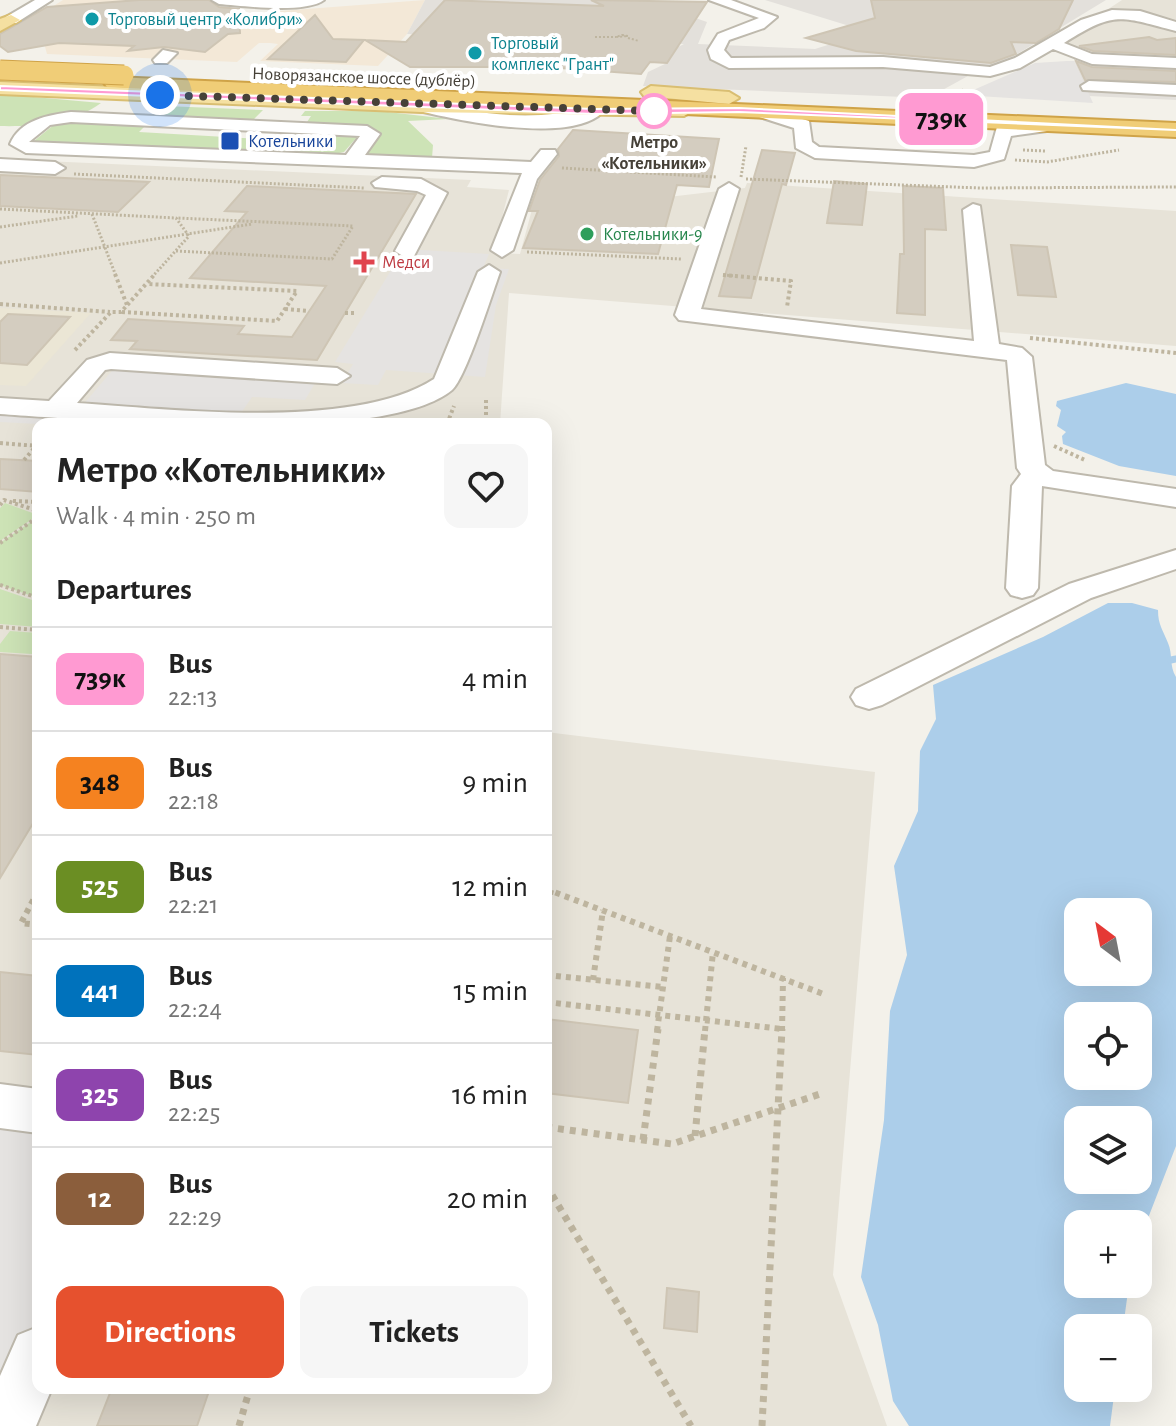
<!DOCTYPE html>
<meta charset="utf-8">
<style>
:root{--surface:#fff;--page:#f6f6f6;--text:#222;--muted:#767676;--line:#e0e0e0;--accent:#e6512e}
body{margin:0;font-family:"Alegreya Sans",sans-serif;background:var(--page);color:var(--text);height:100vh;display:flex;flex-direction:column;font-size:30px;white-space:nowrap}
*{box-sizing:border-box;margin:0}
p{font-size:26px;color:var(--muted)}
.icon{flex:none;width:44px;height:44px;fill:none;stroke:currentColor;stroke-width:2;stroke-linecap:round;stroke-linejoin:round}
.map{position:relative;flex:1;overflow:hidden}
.side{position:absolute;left:32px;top:418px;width:520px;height:976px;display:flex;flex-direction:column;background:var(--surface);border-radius:16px;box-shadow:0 8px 32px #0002}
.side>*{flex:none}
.badge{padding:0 16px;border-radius:12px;font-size:28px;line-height:52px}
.needle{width:52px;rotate:328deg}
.controls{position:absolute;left:1064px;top:898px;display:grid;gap:16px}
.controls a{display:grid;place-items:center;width:88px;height:88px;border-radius:16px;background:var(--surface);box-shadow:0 8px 32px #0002;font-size:40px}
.you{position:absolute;width:40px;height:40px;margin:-20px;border:6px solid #fff;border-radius:50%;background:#1a73e8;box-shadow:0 0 0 12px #1a73e833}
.map>.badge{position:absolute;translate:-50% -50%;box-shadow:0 0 0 4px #fff}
h2{padding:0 24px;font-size:30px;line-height:72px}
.round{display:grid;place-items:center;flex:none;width:84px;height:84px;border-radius:16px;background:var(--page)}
.head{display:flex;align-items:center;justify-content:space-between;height:136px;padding:0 24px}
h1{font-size:38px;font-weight:700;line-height:60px}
.primary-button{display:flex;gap:16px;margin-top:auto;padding:16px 24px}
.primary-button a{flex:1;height:92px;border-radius:16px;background:var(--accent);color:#fff;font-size:32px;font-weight:700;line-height:92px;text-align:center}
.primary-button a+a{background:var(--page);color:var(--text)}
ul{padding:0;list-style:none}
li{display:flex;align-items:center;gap:24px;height:104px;padding:0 24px;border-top:2px solid var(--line)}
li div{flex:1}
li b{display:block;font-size:30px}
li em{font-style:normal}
li .badge{min-width:88px;font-weight:700;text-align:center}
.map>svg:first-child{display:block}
</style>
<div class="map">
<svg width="1176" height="1426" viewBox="0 0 1176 1426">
<rect width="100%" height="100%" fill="#f3f1ea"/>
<path fill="#e7e3d8" d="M1122 0H1176V61L1098 58 1060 41Z
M0 159 471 180 467 187 509 190 493 253 520 254 534 202 583 207 745 188 747 183 1176 211V346L509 293 500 424H38V1388H546V732L875 772 833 1275 887 1426H0Z"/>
<path fill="#f3e8d7" d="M63 0H155L174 19 425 0 407 34 378 66 260 61 278 44 270 43H259L237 62 47 54 41 32 14 31Z"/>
<path fill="#e3e0db" d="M425 0H643L707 22 698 44 815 49 869 32 765 0H1106L999 65 977 71 928 98 643 86 648 72 667 63 678 47 684 44 407 34Z
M1074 61 1176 65V100L1089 96Z"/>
<path fill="#ebe6d5" d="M0 308 91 313 26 386 0 385Z"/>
<path fill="#cde3b6" d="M0 94 101 103C74 123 33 127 0 126Z
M165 106 263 110 251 122 162 118 165 111 160 110Z
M305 111H379L449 119 408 121 433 145 432 158 372 159 362 154 376 135 311 124 307 122 311 116H301Z
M64 121 146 125 139 132 294 141 312 142 320 132 358 136 344 152 330 155 34 141 56 123Z
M5 503 38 515 0 541V508Z
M38 517V598L0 585V543Z
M0 589 38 602V627L0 624Z
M10 631 38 633V646L32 654 0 652V644Z"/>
<path fill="#e5e3e1" d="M1067 61H1074L1093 103 962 95 1035 63Z
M404 249 489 254 483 268 509 269 496 305 485 377 386 370 378 385 342 383 353 364 335 362Z
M116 366 318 378 305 400 252 397 239 416 82 406Z
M0 415 146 424H38L0 422Z
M0 1106 28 1110 38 1140V1355L0 1426Z"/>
<path fill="#acceea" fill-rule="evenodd" d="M1126 383 1176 394V476L1119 466 1063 444 1062 436 1066 432 1057 426 1061 410 1056 406 1057 401Z
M1108 603H1132L1158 610C1158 625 1163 630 1168 643 1173 654 1169 666 1176 677V1146L1138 1244V1224H1078V1284H1129L1123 1328H1078V1388H1115L1110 1426H909L893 1401 878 1325 861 1277 884 1120 890 1011 907 955 894 866 918 811 920 751 936 719 933 685 1043 637ZM1078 912H1138V972H1078ZM1078 1016H1138V1076H1078ZM1078 1120H1138V1180H1078Z"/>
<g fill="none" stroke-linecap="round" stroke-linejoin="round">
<path stroke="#acceea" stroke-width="7" d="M1171 660 1176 659"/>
</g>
<path fill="#d4cdc0" stroke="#cec5b4" stroke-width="2" d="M139 0H209L219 7 239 9 240 33 228 34 205 52 164 47 128 51 134 46 59 43 8 52 0 46V34L47 7Z
M445 0 604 6 591 0 707 2 667 63 650 62 641 74 546 67H410L365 40 406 42Z
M871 0H1073L1059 29 1036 43 1011 42 1016 54 991 63 856 51 806 38 875 18Z
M315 15 333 39 364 40 346 62 268 59Z
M1149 37 1157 40 1176 38V55L1093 51 1079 46Z
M1076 61 1092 67 1176 71V82L1085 80Z
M573 130 719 139 709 187 677 185 658 254 523 248 538 211H529L540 180 559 156 558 149Z
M762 150 795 153 786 185 782 184 751 298 719 296Z
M0 175 149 182 118 212 0 206Z
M834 181 867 184 862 225 827 223Z
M247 186 416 194 317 360 130 349 137 341 111 340 128 319 244 326 238 334 292 337 326 286 190 278 247 212 225 211Z
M903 186 943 188 946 230 925 229V315L897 313 900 254H904Z
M1011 245 1047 247 1056 297 1018 295Z
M8 314 70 317 27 365 0 363V322Z
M0 459 38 461V492L0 489Z
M0 654 38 657V815L0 878Z
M0 972 38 976V1055L0 1051Z
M546 1019 638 1030 628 1103 546 1093Z
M667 1288 699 1292 697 1332 664 1328Z
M112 1388H210L197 1426H97Z"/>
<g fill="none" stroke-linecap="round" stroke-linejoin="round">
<g stroke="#beb9ad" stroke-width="4">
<path id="minor" d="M35 0H52L16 23H6V17Z
M212 0H324C305 14 244 6 219 4Z
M709 0H731L777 17 764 28 729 40 724 50 731 58 883 57 990 67 1015 58 1081 20 1112 10 1140 11 1176 22V31C1120 17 1116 10 1064 43L1092 54 1176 58V68L1092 64 1053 49 1020 68 990 76 883 67 729 68 711 59 708 50 718 34 759 18Z
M163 50 177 53 167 63H155L153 60Z
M1089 81 1176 85V95L1083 90 1081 86Z
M421 101C484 115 531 122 594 107L603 112C570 145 456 120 415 110L412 106Z
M756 105 809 121 812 142 819 147 974 155 990 152 997 127 1054 120 1063 125 1054 130 1011 136 1004 159 974 167 815 158 796 148 794 128 750 114V106Z
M71 112 367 126 380 134 365 155 531 162 541 150H555L557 154 537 179 513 250 502 257 491 250 522 173 26 153 10 144C20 120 48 115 71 112ZM71 122 360 136 346 155 29 142 50 125Z
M0 159 55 162 65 168 55 174 0 171Z
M382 177 421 179 447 193 414 256 406 258 395 251 426 195 417 191 375 187 372 183Z
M729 183 739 189 701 309 974 341 963 210 973 204 980 206 999 344 1022 348 1032 357 1045 465 1053 471 1176 489V507L1042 486 1038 588 1033 595 1022 598 1011 595 1006 588 1012 486 1021 474 1017 468 1007 360 679 320 675 315 719 189Z
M489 265 500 272C492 294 466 378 452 390 383 447 93 420 0 414V398L49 401 87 360 110 353 337 368 350 376 337 384 111 369 105 370 77 403C170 409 354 431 434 379L478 272Z
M1176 550V569L1091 598 882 705 869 709 856 705 851 697 856 689 1069 584Z
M0 1084 38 1089V1133L0 1128Z
M38 1327V1388H52L36 1426H0V1376L18 1335Z"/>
</g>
<g stroke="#d9be72" stroke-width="4">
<path id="major" d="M11 15 20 20 0 31V19Z
M0 82 421 100 684 104 695 110 684 116 421 112 0 94Z
M651 86 729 92 739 98 729 104 644 96 641 92Z"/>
</g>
<g stroke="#cfa348" stroke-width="4">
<path id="highway" d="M114 77 1176 123V137L107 87 104 83 107 79Z"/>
</g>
<path stroke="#beb59f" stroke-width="2" stroke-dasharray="2 2" stroke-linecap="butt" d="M622 35 628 36 616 37Z
M595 37H616
M628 38 639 41
M946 100 963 89"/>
<path stroke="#beb59f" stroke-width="3" stroke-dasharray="2 2" stroke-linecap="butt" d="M1023 150 1045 151
M1015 160 1047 162 1119 150
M562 168 716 177
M74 174 364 188
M741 177 746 146
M746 179 980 188 1176 187
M0 209 176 218 189 236 153 276
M92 214 116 276
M0 227 78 216
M176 251 332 259 353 226 177 218
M527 252 681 259
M0 263 252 224
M723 275 737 276"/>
<path stroke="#beb59f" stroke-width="4" stroke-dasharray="3 3" stroke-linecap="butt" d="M115 274 127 305
M723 275 791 281 787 307
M0 304 110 312
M285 309 309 311
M122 312 277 321 297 291 147 284
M345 313H356
M1030 338 1176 353
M75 350 111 312H121L155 274
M486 400V424
M447 424 454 406
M0 443 38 446
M1054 446 1085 460
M24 460 37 445
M13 501 38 502
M0 505 4 500 38 511
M0 543 38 517
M0 585 38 598
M0 627 38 630"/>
<path stroke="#beb59f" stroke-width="6" stroke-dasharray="5 5" stroke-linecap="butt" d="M546 889 826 995
M38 891 21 923 38 925
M546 914 551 890
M546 975 663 987
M593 980 603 910
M546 1002 782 1029
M657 1031 670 936
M705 1031 713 952
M782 1031 783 978"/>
<path stroke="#beb59f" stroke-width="7" stroke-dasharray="6 6" stroke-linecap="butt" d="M546 1127 672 1144 820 1094
M695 1136 705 1029
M643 1140 658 1029
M546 1185 691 1426
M239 1426 250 1388
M762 1426 782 1029"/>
<use href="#minor" fill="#fff" fill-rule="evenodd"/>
<use href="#major" fill="#f5e0a1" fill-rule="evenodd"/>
<use href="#highway" fill="#f0cd77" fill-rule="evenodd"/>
<g stroke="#cfa348" stroke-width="21" stroke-linecap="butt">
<path id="highway-bridge" d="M0 70 124 75"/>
</g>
<use href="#highway-bridge" stroke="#f0cd77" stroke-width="19"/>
</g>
<path fill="#ff9ad2" stroke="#fff" stroke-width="2" d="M0 86 594 109 739 108 1176 130 739 112 594 114 0 90Z"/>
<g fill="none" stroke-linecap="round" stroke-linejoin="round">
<path stroke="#464138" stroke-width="8" stroke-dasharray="0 14.4" d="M160 95 654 111"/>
</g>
<g fill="#0f9aa8" stroke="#fff" stroke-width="3">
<circle cx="92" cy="19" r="8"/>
<circle cx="475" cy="53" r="8"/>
</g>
<circle fill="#fff" stroke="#ff9ad2" stroke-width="4" cx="654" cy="111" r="16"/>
<rect fill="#1a4fb4" stroke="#fff" stroke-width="3" x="220" y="131" width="20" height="20" rx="4"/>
<circle fill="#2e9e5b" stroke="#fff" stroke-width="3" cx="587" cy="234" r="8"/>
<path fill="#e0444e" stroke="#fff" stroke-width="3" d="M360 250h8v8h8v8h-8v8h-8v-8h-8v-8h8z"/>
<g text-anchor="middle" stroke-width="8" stroke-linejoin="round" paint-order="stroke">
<g font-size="18" fill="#0d838f" stroke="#fff" text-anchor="start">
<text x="108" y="25">Торговый центр «Колибри»</text>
<text x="491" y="49">Торговый<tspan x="491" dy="21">комплекс "Грант"</tspan></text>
</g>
<g font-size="18" fill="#464138" stroke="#fff">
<text transform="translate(364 77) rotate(2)" y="6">Новорязанское шоссе (дублёр)</text>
</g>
<g font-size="18" fill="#164399" stroke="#fff" text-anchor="start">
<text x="248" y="147">Котельники</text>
</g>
<g font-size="18" font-weight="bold" fill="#464138" stroke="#fff">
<text x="654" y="148">Метро<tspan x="654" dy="21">«Котельники»</tspan></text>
</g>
<g font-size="18" fill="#27864d" stroke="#fff" text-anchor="start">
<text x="603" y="240">Котельники-9</text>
</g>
<g font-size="18" fill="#be3a42" stroke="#fff" text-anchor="start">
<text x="382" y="268">Медси</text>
</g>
</g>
</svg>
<div class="controls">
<a><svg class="needle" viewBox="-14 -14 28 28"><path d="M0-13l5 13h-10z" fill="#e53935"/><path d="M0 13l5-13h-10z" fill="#767676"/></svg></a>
<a><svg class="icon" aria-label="locate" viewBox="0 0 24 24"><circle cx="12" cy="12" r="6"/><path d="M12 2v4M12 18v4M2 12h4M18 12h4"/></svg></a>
<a><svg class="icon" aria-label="layers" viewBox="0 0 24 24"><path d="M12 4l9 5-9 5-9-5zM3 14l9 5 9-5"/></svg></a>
<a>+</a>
<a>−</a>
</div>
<div class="you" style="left:160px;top:95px"></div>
<b class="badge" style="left:941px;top:119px;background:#ff9ad2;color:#111">739к</b>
<section class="side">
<div class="head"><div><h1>Метро «Котельники»</h1><p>Walk · 4 min · 250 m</p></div><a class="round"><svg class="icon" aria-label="heart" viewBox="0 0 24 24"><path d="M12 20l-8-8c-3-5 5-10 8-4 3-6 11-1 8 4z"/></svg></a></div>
<h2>Departures</h2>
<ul>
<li><span class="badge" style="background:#ff9ad2;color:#111">739к</span><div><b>Bus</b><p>22:13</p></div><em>4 min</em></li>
<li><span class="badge" style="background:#f58220;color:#111">348</span><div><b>Bus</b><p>22:18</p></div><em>9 min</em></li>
<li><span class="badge" style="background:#6b8e23;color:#fff">525</span><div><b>Bus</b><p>22:21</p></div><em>12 min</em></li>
<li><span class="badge" style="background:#0072bc;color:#fff">441</span><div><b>Bus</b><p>22:24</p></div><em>15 min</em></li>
<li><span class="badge" style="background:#8e44ad;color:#fff">325</span><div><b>Bus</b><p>22:25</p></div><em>16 min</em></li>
<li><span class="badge" style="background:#8b5e3c;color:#fff">12</span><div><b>Bus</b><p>22:29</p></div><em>20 min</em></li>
</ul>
<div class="primary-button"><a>Directions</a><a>Tickets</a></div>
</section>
</div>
